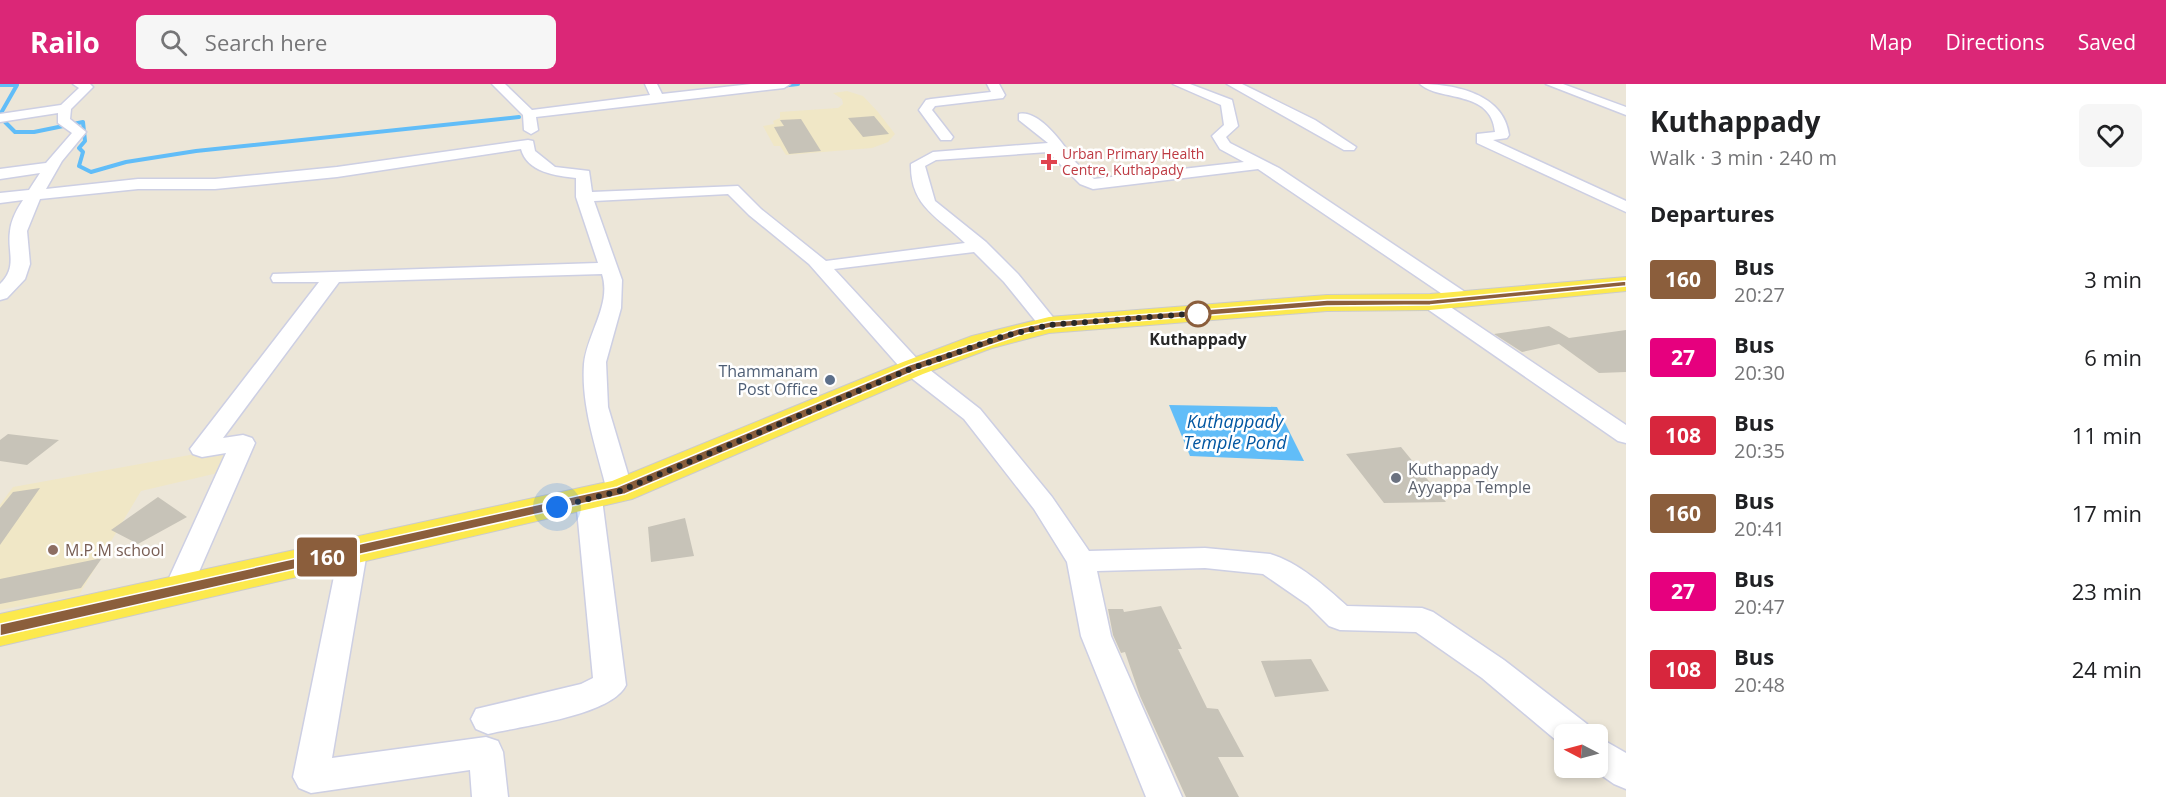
<!DOCTYPE html>
<meta charset="utf-8">
<style>
:root{--surface:#fff;--page:#f6f6f6;--text:#202124;--muted:#757577;--accent:#db2777}
body{margin:0;font-family:"Open Sans",sans-serif;background:var(--page);color:var(--text);height:100vh;display:flex;flex-direction:column;font-size:22px;white-space:nowrap}
*{box-sizing:border-box;margin:0}
p{font-size:20px;color:var(--muted)}
.icon{flex:none;width:33px;height:33px;fill:none;stroke:currentColor;stroke-width:2;stroke-linecap:round;stroke-linejoin:round}
.map{position:relative;flex:1;overflow:hidden}
.sheet{display:flex;flex-direction:column;background:var(--surface);width:540px}
.sheet>*{flex:none}
.badge{padding:0 12px;border-radius:4px;font-size:21px;line-height:39px}
.needle{width:39px;rotate:276deg}
.buttons{position:absolute;left:1554px;top:640px;display:grid;gap:12px}
.buttons a{display:grid;place-items:center;width:54px;height:54px;border-radius:9px;background:var(--surface);box-shadow:0 3px 9px #0003;font-size:30px}
.you{position:absolute;width:30px;height:30px;margin:-15px;border:4px solid #fff;border-radius:50%;background:#1a73e8;box-shadow:0 0 0 9px #1a73e833}
.map>.badge{position:absolute;translate:-50% -50%;box-shadow:0 0 0 3px #fff}
h2{padding:0 24px;font-size:22px;line-height:54px}
.round{display:grid;place-items:center;flex:none;width:63px;height:63px;border-radius:9px;background:var(--page)}
.headline{display:flex;align-items:center;justify-content:space-between;height:102px;padding:0 24px}
h1{font-size:28px;font-weight:700;line-height:45px}
ul{padding:0;list-style:none}
li{display:flex;align-items:center;gap:18px;height:78px;padding:0 24px}
li div{flex:1}
li b{display:block;font-size:22px}
li em{font-style:normal}
li .badge{min-width:66px;font-weight:700;text-align:center}
header{display:flex;align-items:center;gap:36px;box-sizing:border-box;height:84px;padding:0 30px;background:var(--accent);color:#fff}
header strong{font-size:28px}
nav{display:flex;gap:33px;margin-inline-start:auto;font-size:21px}
.search{width:420px;height:54px;background:var(--page);display:flex;align-items:center;gap:15px;box-sizing:border-box;padding:0 21px;border-radius:9px;color:var(--muted);font-size:22px}
main{display:flex;flex:1;min-height:0}
.map>svg:first-child{display:block}
</style>
<header>
<strong>Railo</strong>
<div class="search"><svg class="icon" aria-label="search" viewBox="0 0 24 24"><circle cx="10" cy="10" r="6"/><path d="M15 15l6 6"/></svg>Search here</div>
<nav><a>Map</a><a>Directions</a><a>Saved</a></nav>
</header>
<main>
<div class="map">
<svg width="1626" height="713" viewBox="0 0 1626 713">
<rect width="100%" height="100%" fill="#ece6d8"/>
<path fill="#f0e7c6" d="M847 7 863 12 878 28 895 50 888 58 872 64 786 71 780 62H774L763 42 774 40 773 37 780 34V28L838 24 843 20 842 15 833 9Z
M234 363 222 388 141 407 79 511 0 526V421L13 403Z"/>
<path fill="#61bdf8" d="M1169 321 1277 323 1304 377 1190 372Z"/>
<g fill="none" stroke-linecap="round" stroke-linejoin="round">
<path stroke="#61bdf8" stroke-width="4" d="M0 1H17L1 29 5 38 15 48H34L83 38 85 57 79 64 83 68 79 82 91 88 126 78 196 67 519 33
M780 2 798 0"/>
</g>
<path fill="#c7c3b8" d="M874 32 889 50 863 53 848 34Z
M801 35 821 67 789 70 774 43 784 42 780 36Z
M1549 242 1569 254 1626 246V288L1599 289 1559 260 1522 268 1494 250Z
M8 350 59 356 27 381 0 377V356Z
M1401 363 1446 418 1384 419 1346 370Z
M40 404 0 461V424L13 408Z
M158 413 187 433 138 460 111 446Z
M685 434 694 472 651 478 648 443Z
M102 474 81 504 0 520V495Z
M1161 522 1182 565H1178L1207 624 1218 625 1244 673H1218L1239 713H1186L1140 612 1125 568 1121 569 1113 551 1108 525H1123L1124 528Z
M1311 575 1329 607 1275 613 1261 577Z"/>
<g fill="none" stroke-linecap="round" stroke-linejoin="round">
<g stroke="#cdcfe3" stroke-width="3">
<path id="minor" d="M73 0H90L93 3 71 25 70 35 86 48 62 77 46 105 138 95H215L337 83 528 56 533 57 535 67 555 83 589 87 592 108 738 102 761 125 826 177 965 159C939 133 910 123 911 80L933 68 1048 59 1019 36V30C1036 26 1056 51 1065 63L1062 66 1094 95 1244 78 1220 65 1212 52 1224 41 1221 21 1173 0H1190L1232 16 1238 42 1226 53 1230 59 1279 84 1471 212 1474 216 1471 220H1457L1258 85 1093 105 1080 100 1048 68 936 76 925 82 935 117 986 158 1018 190 1056 237 1059 241 1056 245H1042L1004 198 974 168 834 185 921 279 980 325 1052 413 1089 467 1205 464 1270 470C1298 478 1326 503 1347 522L1422 524 1433 528 1504 576 1587 640 1592 651H1564L1563 662 1482 594 1416 548 1340 546 1329 542 1308 521 1263 490 1205 484 1097 487 1111 552 1182 713H1146L1081 552 1067 478 1034 425 964 335 905 289 809 180 749 131 728 110 594 117 622 196 621 224 606 278 608 323 633 407 629 413 620 416 611 413 607 407C597 366 581 323 584 280 587 250 612 220 602 190L339 198 223 354 243 351 252 354 255 359 188 513 178 516 168 513 164 505 226 369 202 373 193 370 190 365 319 198H273L271 194 273 190 598 179 576 113V94C556 92 527 88 521 65L337 93 215 105H138L40 115 27 147 30 180 25 195 7 214 0 216V200C18 183 7 168 10 147 11 136 17 125 23 116L0 119V109L29 106 40 89 0 95V85L46 79 72 49 58 39V29L0 38V30L61 21 79 4Z
M492 0H505L532 26 650 11 645 0H657L662 10 751 0H790L784 4 536 33 538 46 531 50 524 46 523 31Z
M987 0H999L1005 11 1003 14 935 22 932 26 953 53 951 56H941L919 26 926 16 931 15 991 8Z
M1227 0H1242L1315 36 1356 63 1354 66H1344Z
M1420 0C1455 0 1504 10 1509 51L1507 54 1493 56 1626 117V128L1477 59V50L1495 48C1491 5 1440 18 1420 0Z
M1546 0H1563L1626 23V31Z
M1430 212 1437 214 1626 341V359L1618 357 1423 222 1420 218Z
M589 406 598 409 602 415 626 601C611 632 521 642 488 650L476 645 471 635 476 625 581 600 593 594 576 415 580 409Z
M353 458 363 461 367 468 332 674 486 653 498 657 503 668 508 713H472L470 686 311 709 299 704 293 693 339 468 343 461Z
M1598 653 1626 669V705L1614 700 1591 684H1598Z"/>
</g>
<g stroke="#cbcbcb" stroke-width="2">
<path id="major" d="M1626 193V207L1430 226 1327 227 1049 249 992 264 923 290 632 415 0 562V530L612 397 903 278 972 252 1049 233 1327 211 1430 210Z"/>
</g>
<use href="#minor" fill="#fff" fill-rule="evenodd"/>
<use href="#major" fill="#fce94d" fill-rule="evenodd"/>
</g>
<path fill="#8b5e3c" stroke="#fff" stroke-width="1.5" d="M1626 197V202L1430 221 1327 222 1049 244 1023 250 917 286 625 410 0 552V540L617 403 909 281 1017 245 1049 238 1327 216H1430Z"/>
<g fill="none" stroke-linecap="round" stroke-linejoin="round">
<path stroke="#282828" stroke-width="6" stroke-dasharray="0 10.8" d="M557 423 620 407 913 284 1001 253 1049 241 1202 229 1198 230"/>
</g>
<path fill="#e0444e" stroke="#fff" stroke-width="2" d="M1046 69h6v6h6v6h-6v6h-6v-6h-6v-6h6z"/>
<circle fill="#fff" stroke="#8b5e3c" stroke-width="3" cx="1198" cy="230" r="12"/>
<circle fill="#5c6f8a" stroke="#fff" stroke-width="2" cx="830" cy="296" r="6"/>
<circle fill="#6b7280" stroke="#fff" stroke-width="2" cx="1396" cy="394" r="6"/>
<circle fill="#8d6e63" stroke="#fff" stroke-width="2" cx="53" cy="466" r="6"/>
<g text-anchor="middle" stroke-width="5" stroke-linejoin="round" paint-order="stroke">
<g font-size="14" fill="#be3a42" stroke="#fff" text-anchor="start">
<text x="1062" y="75">Urban Primary Health<tspan x="1062" dy="16">Centre, Kuthapady</tspan></text>
</g>
<g font-size="16" font-weight="bold" fill="#282828" stroke="#fff">
<text x="1198" y="261">Kuthappady</text>
</g>
<g font-size="16" fill="#4e5e75" stroke="#fff" text-anchor="end">
<text x="818" y="293">Thammanam<tspan x="818" dy="18">Post Office</tspan></text>
</g>
<g font-size="16" fill="#5b616d" stroke="#fff" text-anchor="start">
<text x="1408" y="391">Kuthappady<tspan x="1408" dy="18">Ayyappa Temple</tspan></text>
</g>
<g font-size="16" fill="#785e54" stroke="#fff" text-anchor="start">
<text x="65" y="472">M.P.M school</text>
</g>
<g font-size="18" font-style="italic" fill="#0257a2" stroke="#fff">
<text x="1235" y="344">Kuthappady<tspan x="1235" dy="21">Temple Pond</tspan></text>
</g>
</g>
</svg>
<div class="buttons">
<a><svg class="needle" viewBox="-14 -14 28 28"><path d="M0-13l5 13h-10z" fill="#e53935"/><path d="M0 13l5-13h-10z" fill="#757577"/></svg></a>
</div>
<div class="you" style="left:557px;top:423px"></div>
<b class="badge" style="left:327px;top:473px;background:#8b5e3c;color:#fff">160</b>
</div>
<section class="sheet">
<div class="headline"><div><h1>Kuthappady</h1><p>Walk · 3 min · 240 m</p></div><a class="round"><svg class="icon" aria-label="heart" viewBox="0 0 24 24"><path d="M12 20l-8-8c-3-5 5-10 8-4 3-6 11-1 8 4z"/></svg></a></div>
<h2>Departures</h2>
<ul>
<li><span class="badge" style="background:#8b5e3c;color:#fff">160</span><div><b>Bus</b><p>20:27</p></div><em>3 min</em></li>
<li><span class="badge" style="background:#e6007e;color:#fff">27</span><div><b>Bus</b><p>20:30</p></div><em>6 min</em></li>
<li><span class="badge" style="background:#d7263d;color:#fff">108</span><div><b>Bus</b><p>20:35</p></div><em>11 min</em></li>
<li><span class="badge" style="background:#8b5e3c;color:#fff">160</span><div><b>Bus</b><p>20:41</p></div><em>17 min</em></li>
<li><span class="badge" style="background:#e6007e;color:#fff">27</span><div><b>Bus</b><p>20:47</p></div><em>23 min</em></li>
<li><span class="badge" style="background:#d7263d;color:#fff">108</span><div><b>Bus</b><p>20:48</p></div><em>24 min</em></li>
</ul>
</section>
</main>
